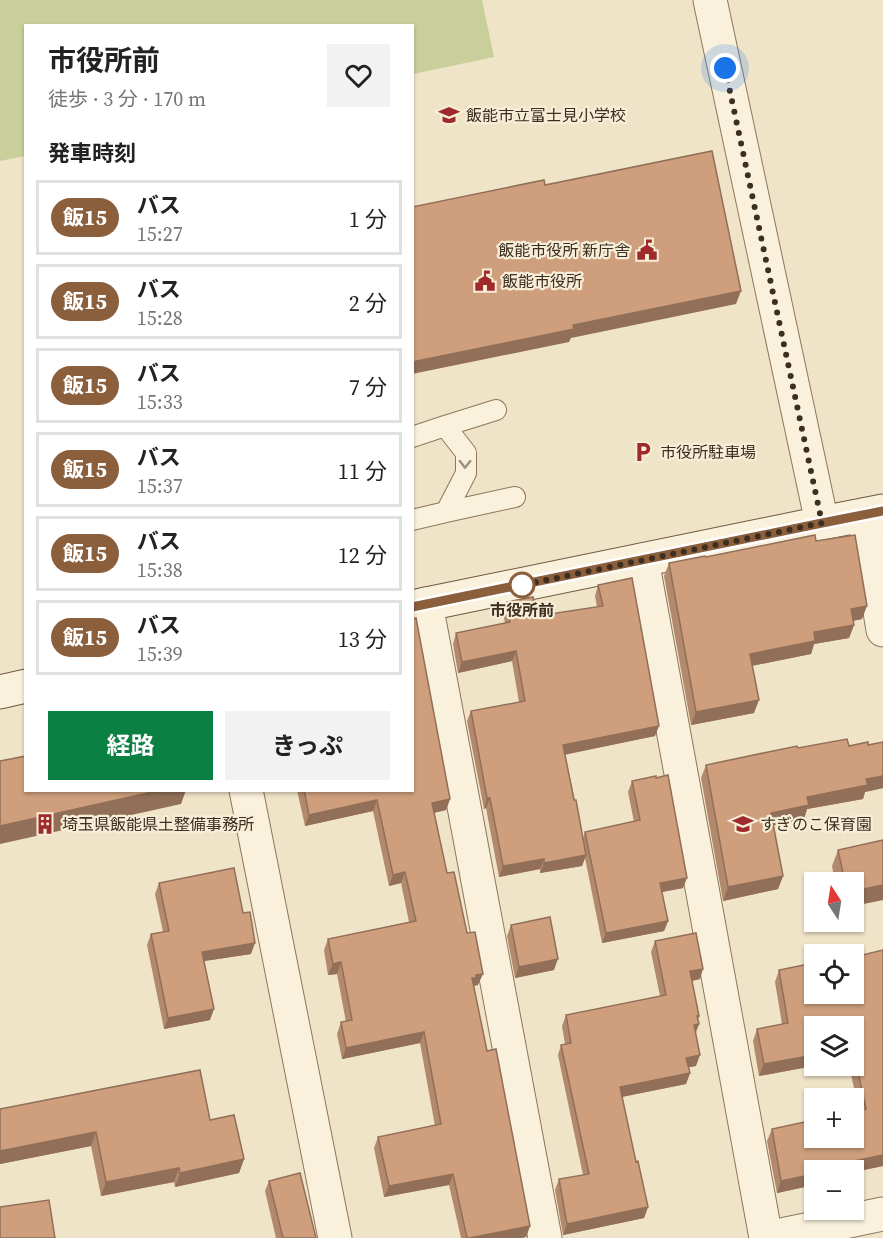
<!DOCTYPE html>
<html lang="ja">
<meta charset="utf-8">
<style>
:root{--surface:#fff;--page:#f2f2f2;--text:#222;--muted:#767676;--line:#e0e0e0;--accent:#0b8043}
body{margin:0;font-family:"Source Serif 4","Noto Sans JP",serif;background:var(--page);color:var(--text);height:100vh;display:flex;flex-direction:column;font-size:22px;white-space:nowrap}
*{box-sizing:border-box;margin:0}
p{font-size:20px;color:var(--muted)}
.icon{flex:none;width:33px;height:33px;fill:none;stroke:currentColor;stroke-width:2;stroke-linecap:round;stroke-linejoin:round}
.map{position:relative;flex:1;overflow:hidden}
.panel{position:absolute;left:24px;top:24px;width:390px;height:768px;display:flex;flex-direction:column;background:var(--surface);border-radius:0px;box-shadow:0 2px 4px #0004}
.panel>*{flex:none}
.badge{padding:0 12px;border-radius:20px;font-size:21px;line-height:39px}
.needle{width:39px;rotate:348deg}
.buttons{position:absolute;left:804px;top:872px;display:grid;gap:12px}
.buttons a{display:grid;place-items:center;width:60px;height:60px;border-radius:0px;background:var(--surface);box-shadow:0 2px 4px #0004;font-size:30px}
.you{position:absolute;width:30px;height:30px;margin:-15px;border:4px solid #fff;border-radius:50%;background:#1a73e8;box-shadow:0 0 0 9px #1a73e833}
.map>.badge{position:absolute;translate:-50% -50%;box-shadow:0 0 0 3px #fff}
h2{padding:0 24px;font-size:22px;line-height:54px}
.round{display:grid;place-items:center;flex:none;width:63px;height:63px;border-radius:0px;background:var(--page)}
.headline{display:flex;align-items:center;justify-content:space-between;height:102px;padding:0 24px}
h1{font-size:28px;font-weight:700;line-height:45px}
.cta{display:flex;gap:12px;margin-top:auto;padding:12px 24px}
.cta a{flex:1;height:69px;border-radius:0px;background:var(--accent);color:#fff;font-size:24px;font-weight:700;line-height:69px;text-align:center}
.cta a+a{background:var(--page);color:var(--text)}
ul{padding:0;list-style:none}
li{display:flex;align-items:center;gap:18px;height:75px;margin:0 12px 9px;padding:0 12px;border:3px solid var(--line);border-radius:0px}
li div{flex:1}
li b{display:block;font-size:22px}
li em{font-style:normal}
li .badge{min-width:66px;font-weight:700;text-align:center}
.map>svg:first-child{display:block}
</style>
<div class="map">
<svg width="883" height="1238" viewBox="0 0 883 1238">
<rect width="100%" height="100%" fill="#f0e4c8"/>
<path fill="#c9cf9b" d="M0 0H482L494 57 413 74 412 26H26L25 156 0 161Z"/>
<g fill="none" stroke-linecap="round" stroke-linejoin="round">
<g stroke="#8d765c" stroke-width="22">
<path id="service" d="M445 426 496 410
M412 437 445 426 466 453V473L446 512 412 520
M446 512 515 497"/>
</g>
<g stroke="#8d765c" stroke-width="35">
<path id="minor" d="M710 0 822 523
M864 515 883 630
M642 560 766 1238
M426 604 545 1238"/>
</g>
<g stroke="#8d765c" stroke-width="35">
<path id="tertiary" d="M246 790 335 1238
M767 1238 883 1214"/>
</g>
<g stroke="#6f573f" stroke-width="35">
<path id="secondary" d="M412 607 822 523 883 511
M0 692 26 686"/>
</g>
<use href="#service" stroke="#faf1dc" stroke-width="20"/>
<use href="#minor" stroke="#faf1dc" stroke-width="33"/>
<use href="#tertiary" stroke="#faf1dc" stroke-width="33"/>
<use href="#secondary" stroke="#faf1dc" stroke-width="33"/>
</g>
<path fill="#b2896c" d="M816 541 862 619 853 621 854 625 849 638 814 644 811 654 752 666 754 713 691 725 664 576 669 563Z
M598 585 655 736 565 754 583 838 585 832 634 822 628 792 632 781 683 888 662 892 668 921 664 931 602 943 585 858 582 866 540 873V869L499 877 486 808 484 809 467 721 471 711 519 702 512 661 458 673 453 644 456 633 505 623 503 613 507 602 537 616 597 607 595 596Z
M883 742V788L865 792 863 799 807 809 804 819 773 825 783 876 778 889 723 901 701 778 706 765 798 748 868 745Z
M297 790H412L450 799 446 810 434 813 447 873 478 985 473 986 487 1051 530 1226 526 1237 521 1238H461L449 1185 384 1197 374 1148 378 1137 435 1126 420 1043 342 1059 337 1034 341 1022H346L337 974 328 975 324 950 328 939 409 922 401 883 389 886 373 811 305 826Z
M838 850 854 882H835L832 866Z
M159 883 243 913 251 954 204 961 210 1020 164 1029 147 945 151 934 163 932 155 894Z
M511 925 554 970 515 978 507 936Z
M655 941 700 979 692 981 699 1016 698 1019 699 1024 695 1033 696 1066 689 1067 690 1073 686 1084 622 1097 636 1162 648 1207 644 1218 563 1235 555 1190 559 1179 583 1175 558 1055 561 1045 565 1044 562 1026 566 1015 660 996 651 952Z
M883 950V1166L854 1172V1170H814V1185L777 1193 767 1141 772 1129 859 1111 849 1065H848H854V1026L814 1065H819L759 1076 753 1041 757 1029 782 1024 775 982 779 970 814 993Z
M0 1109 210 1120 244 1159 239 1173 175 1187 174 1182 101 1196 91 1146 0 1164Z
M269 1181 316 1238H276L265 1191Z"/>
<path fill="#916f58" d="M741 291 736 304 571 338 569 342 412 374V362L573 325Z
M867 606 862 619 847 622 851 609Z
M854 625 849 638 814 644 811 654 745 667 750 654 814 632Z
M516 651 512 661 458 673 462 662Z
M759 700 754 713 691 725 696 712Z
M659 726 655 736 559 756 563 745Z
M883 776V788L865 792 863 799 807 809 804 819 766 827 771 813 807 797 866 779Z
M161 790H186L181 804 0 844V826Z
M487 798H490L486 808 484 809Z
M450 799 446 810 428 814 432 803Z
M377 800 373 811 305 826 309 815Z
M586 855 582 866 540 873 544 863Z
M544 859 540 869 499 877 503 866Z
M405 872 401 883 389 886 393 875Z
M783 876 778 889 723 901 728 887Z
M687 878 683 888 657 893 660 883Z
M883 885V900L854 906V891Z
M668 921 664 931 602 943 606 933Z
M255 943 251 954 198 962 202 952Z
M558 959 554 970 515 978 519 967Z
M341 962 337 974 328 975 333 964Z
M703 969 700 979 686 982 690 971Z
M483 974 478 985 473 986 472 978 476 975Z
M214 1009 210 1020 164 1029 168 1018Z
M697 1016H699L696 1025 699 1024 695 1035 690 1036Z
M424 1032 420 1043 342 1059 346 1048Z
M700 1055 696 1066 683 1068 686 1058Z
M814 1055V1065H819L759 1076 764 1064Z
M690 1073 686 1084 616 1098 620 1087Z
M96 1132 91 1146 0 1164V1151Z
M883 1155V1166L854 1172V1170H833L834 1165Z
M244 1159 239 1173 175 1187 180 1173Z
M179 1168 174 1182 101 1196 106 1182Z
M453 1174 449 1185 384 1197 389 1186Z
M814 1174V1185L777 1193 781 1181Z
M648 1207 644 1218 563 1235 567 1224Z
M530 1226 526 1237 521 1238H469Z"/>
<path fill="#cf9f7d" stroke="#916f58" stroke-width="1.5" d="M712 151 741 291 573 325 574 329 412 362V207L544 180 545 185Z
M815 535 816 541 855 535 867 606 851 609 854 625 814 632 815 641 750 654 759 700 696 712 669 563 705 556 706 557Z
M632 578 659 726 563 745 574 800H576L586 855 544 863V859L503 866 490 798H487L471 711 525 701 516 651 462 662 456 633 510 622 507 602 533 597 537 616 603 606 598 585Z
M416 618 450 799 432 803 447 873 454 872 467 933 475 932 483 974 476 975V978H472L487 1051 496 1049 530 1226 469 1238H467L453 1174 389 1186 378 1137 441 1124 424 1032 346 1048 341 1022 352 1020 341 962 333 964 328 939 416 921 405 872 393 875 377 800 309 815 304 790H412V619Z
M847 739 849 746 868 742V745L883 742V776L866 779 868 785 807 797 809 805 771 813 783 876 728 887 706 765 797 746 798 748Z
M26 756V790H161L0 826V761Z
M668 775 687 878 660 883 668 921 606 933 585 832 640 820 632 781 656 776V778Z
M883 840V885L854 891V882H845L838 850Z
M234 868 243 913 250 912 255 943 202 952 214 1009 168 1018 151 934 169 931 159 883Z
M550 917 558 959 519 967 511 925Z
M696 933 703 969 690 971 699 1016H697L699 1024 694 1025 700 1055 686 1058 690 1073 620 1087 636 1162 638 1161 648 1207 567 1224 559 1179 589 1174 561 1045 571 1043 566 1015 666 995 655 941Z
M883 950V1155L834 1165 835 1170H814V1174L781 1181 772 1129 814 1120V1137H854V1112L866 1109 854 1053V1026H814V1055L764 1064 757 1029 788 1023 779 970 814 963V993H854V957Z
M200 1070 210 1120 234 1115 244 1159 180 1173 179 1168 106 1182 96 1132 0 1151V1109Z
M300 1173 316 1238H283L269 1181Z
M49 1200 55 1238H0V1207Z"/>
<defs><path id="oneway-chevron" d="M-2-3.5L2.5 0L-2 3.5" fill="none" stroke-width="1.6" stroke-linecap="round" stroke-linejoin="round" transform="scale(1.5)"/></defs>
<use stroke="#9c907e" href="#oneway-chevron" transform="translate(465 464) rotate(91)"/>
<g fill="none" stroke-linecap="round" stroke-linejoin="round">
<g stroke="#fff" stroke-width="14">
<path id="line" d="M412 607 822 523 883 511"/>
</g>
<use href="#line" stroke="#8b5e3c" stroke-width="9"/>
<path stroke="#3d2e20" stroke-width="6" stroke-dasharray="0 10.8" d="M522 585 513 587 822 523 725 68"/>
</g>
<defs>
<g id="school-bare" transform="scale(1.62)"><path d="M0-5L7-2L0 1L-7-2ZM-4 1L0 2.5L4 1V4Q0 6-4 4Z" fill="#9e2a2b" stroke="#f7eed8" stroke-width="2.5" paint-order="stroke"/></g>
<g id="civic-bare" transform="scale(1.62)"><path d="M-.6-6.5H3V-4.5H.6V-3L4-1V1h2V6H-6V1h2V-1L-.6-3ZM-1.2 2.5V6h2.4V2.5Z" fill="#9e2a2b" stroke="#f7eed8" stroke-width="2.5" paint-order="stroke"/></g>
<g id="parking-bare" transform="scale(1.62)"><path d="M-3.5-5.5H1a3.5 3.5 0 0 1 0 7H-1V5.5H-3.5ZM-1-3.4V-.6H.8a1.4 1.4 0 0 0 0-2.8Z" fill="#9e2a2b" stroke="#f7eed8" stroke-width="2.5" paint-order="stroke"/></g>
<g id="building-bare" transform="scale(1.62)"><path d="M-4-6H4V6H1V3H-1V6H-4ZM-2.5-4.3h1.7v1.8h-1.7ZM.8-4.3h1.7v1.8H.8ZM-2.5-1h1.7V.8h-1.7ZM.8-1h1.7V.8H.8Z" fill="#9e2a2b" stroke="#f7eed8" stroke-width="2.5" paint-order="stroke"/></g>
</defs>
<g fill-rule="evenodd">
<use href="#school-bare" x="449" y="115"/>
<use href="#civic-bare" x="647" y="250"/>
<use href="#civic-bare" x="485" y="281"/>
<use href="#parking-bare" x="643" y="452"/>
<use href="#building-bare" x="45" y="824"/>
<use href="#school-bare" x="743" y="824"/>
</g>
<circle fill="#fff" stroke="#8b5e3c" stroke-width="3" cx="522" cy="585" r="12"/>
<g text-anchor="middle" stroke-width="4.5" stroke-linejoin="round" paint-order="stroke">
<g font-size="16" fill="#3d2e20" stroke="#f7eed8" text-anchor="start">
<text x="466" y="121">飯能市立富士見小学校</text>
<text x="630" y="256" text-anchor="end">飯能市役所 新庁舎</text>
<text x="502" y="287">飯能市役所</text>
<text x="660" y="458">市役所駐車場</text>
<text x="62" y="830">埼玉県飯能県土整備事務所</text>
<text x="760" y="830">すぎのこ保育園</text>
</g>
<g font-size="16" font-weight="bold" fill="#3d2e20" stroke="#f7eed8">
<text x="522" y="616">市役所前</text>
</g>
</g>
</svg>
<div class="buttons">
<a><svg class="needle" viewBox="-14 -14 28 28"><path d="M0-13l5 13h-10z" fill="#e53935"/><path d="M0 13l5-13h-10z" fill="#767676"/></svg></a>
<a><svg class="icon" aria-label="locate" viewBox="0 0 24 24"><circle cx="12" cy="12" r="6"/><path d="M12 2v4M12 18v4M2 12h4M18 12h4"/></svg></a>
<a><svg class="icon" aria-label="layers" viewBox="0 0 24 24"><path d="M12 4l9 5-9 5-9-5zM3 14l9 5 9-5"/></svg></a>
<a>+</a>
<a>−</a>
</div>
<div class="you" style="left:725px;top:68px"></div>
<section class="panel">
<div class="headline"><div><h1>市役所前</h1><p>徒歩 · 3 分 · 170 m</p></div><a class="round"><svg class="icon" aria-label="heart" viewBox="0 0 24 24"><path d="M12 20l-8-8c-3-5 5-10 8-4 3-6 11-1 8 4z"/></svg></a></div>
<h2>発車時刻</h2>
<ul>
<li><span class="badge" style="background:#8b5e3c;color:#fff">飯15</span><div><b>バス</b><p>15:27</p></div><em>1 分</em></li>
<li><span class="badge" style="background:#8b5e3c;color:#fff">飯15</span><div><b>バス</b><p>15:28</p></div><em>2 分</em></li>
<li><span class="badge" style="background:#8b5e3c;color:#fff">飯15</span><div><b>バス</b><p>15:33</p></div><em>7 分</em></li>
<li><span class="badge" style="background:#8b5e3c;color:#fff">飯15</span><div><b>バス</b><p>15:37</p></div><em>11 分</em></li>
<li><span class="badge" style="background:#8b5e3c;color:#fff">飯15</span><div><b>バス</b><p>15:38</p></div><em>12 分</em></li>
<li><span class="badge" style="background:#8b5e3c;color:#fff">飯15</span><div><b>バス</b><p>15:39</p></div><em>13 分</em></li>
</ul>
<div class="cta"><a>経路</a><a>きっぷ</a></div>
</section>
</div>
